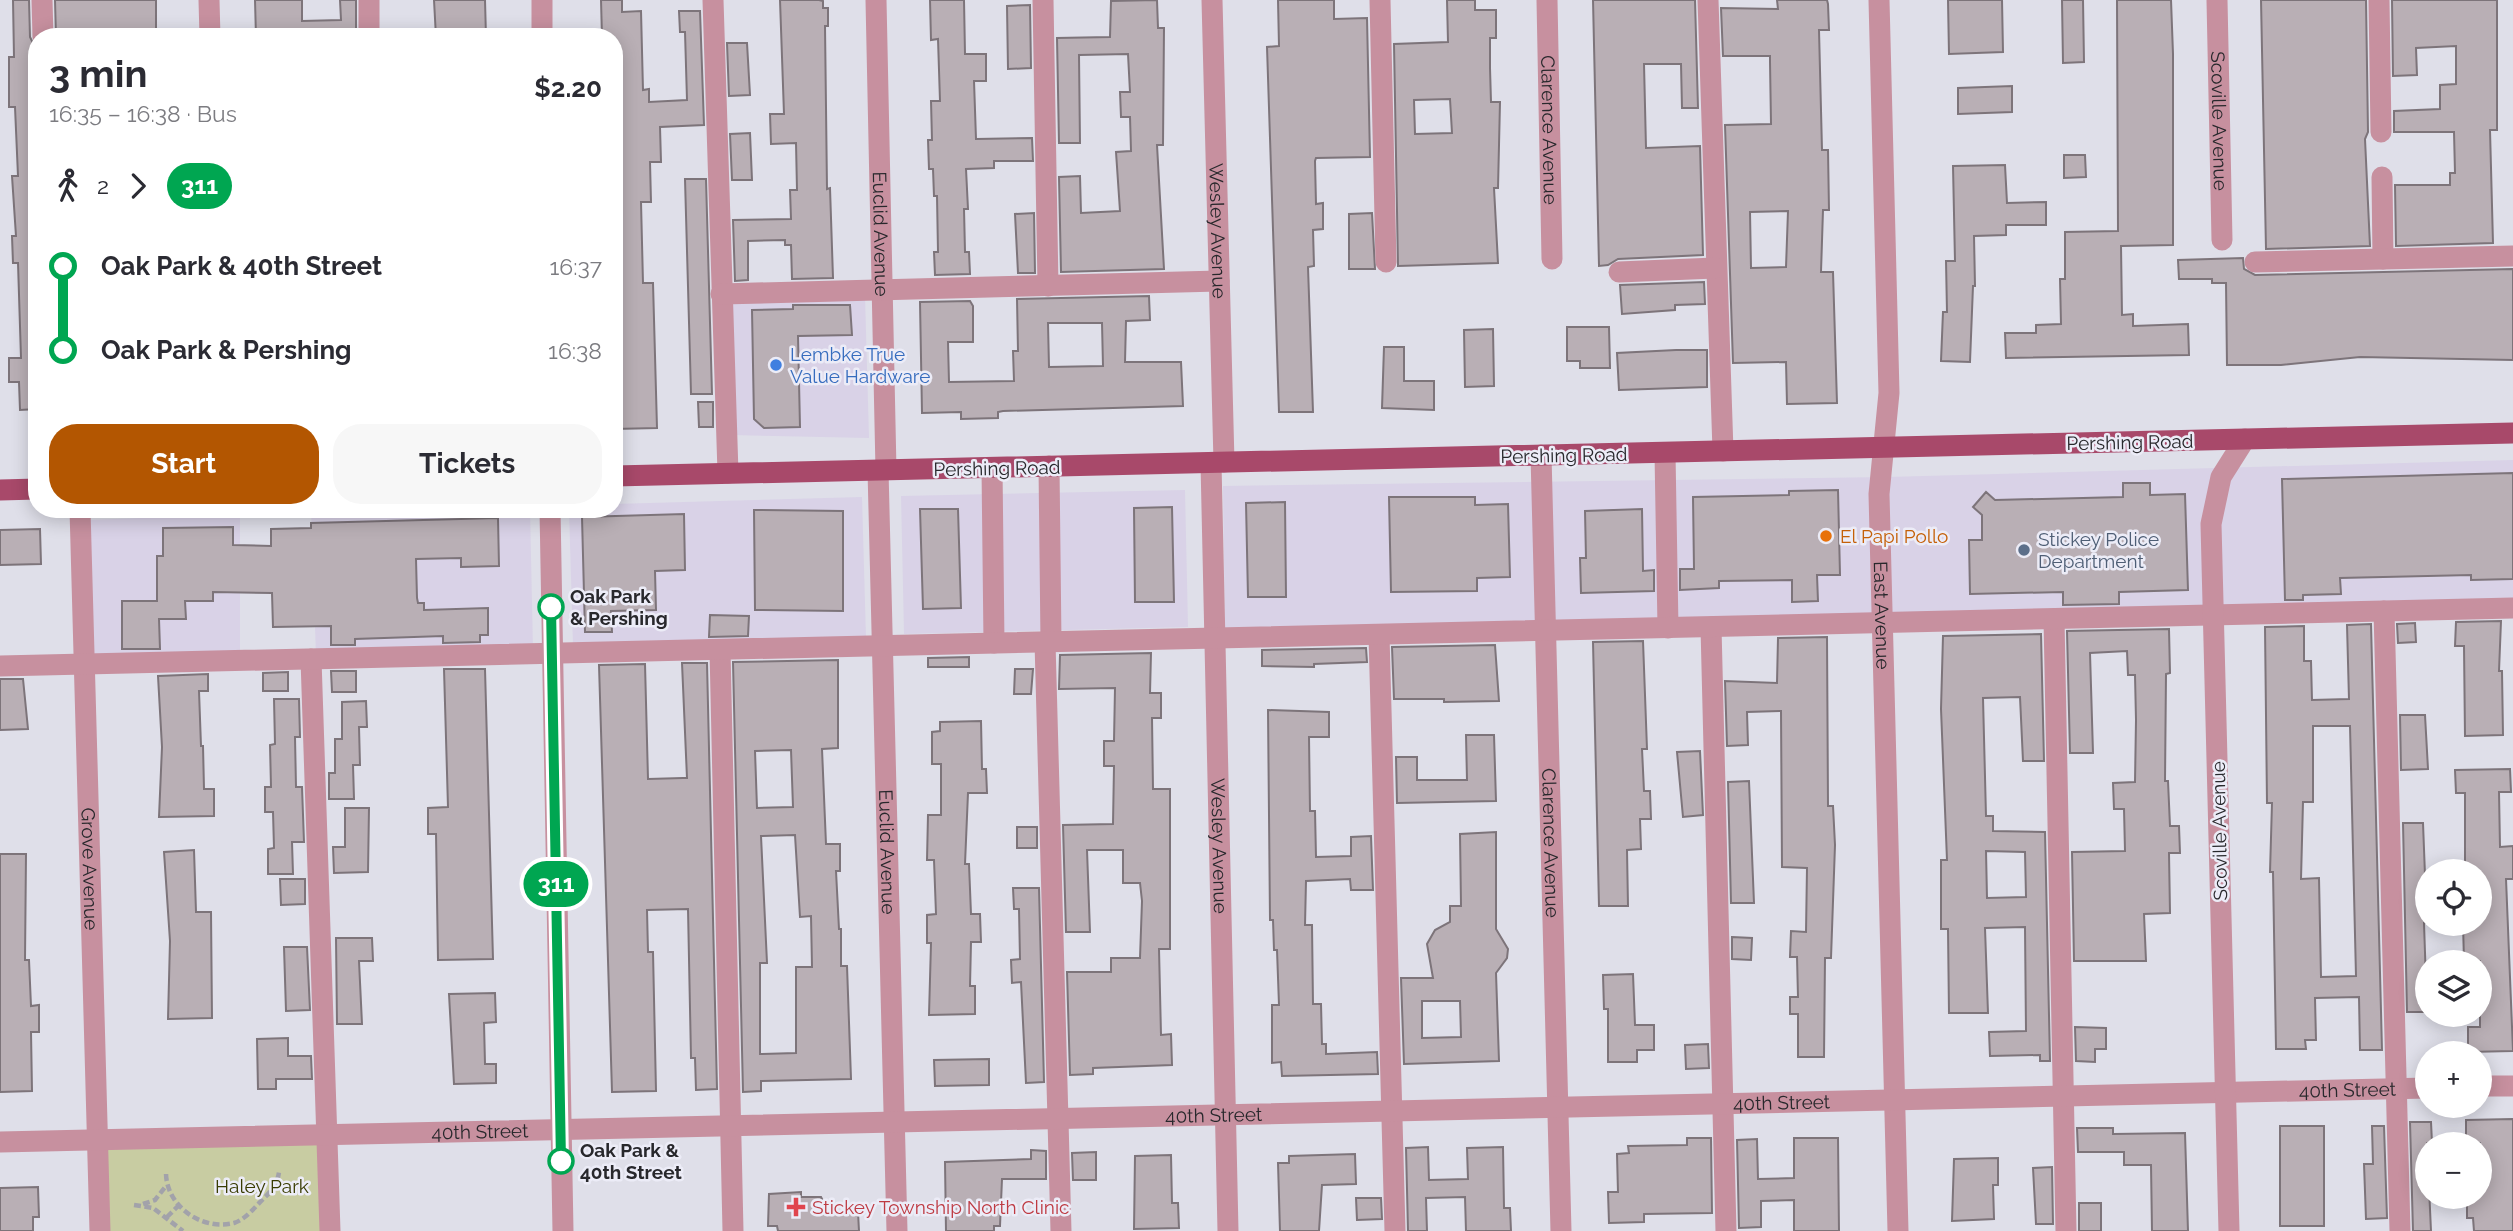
<!DOCTYPE html>
<meta charset="utf-8">
<style>
:root{--surface:#fff;--page:#f7f7f7;--text:#2b2b33;--muted:#7c7c81;--accent:#b35601}
body{margin:0;font-family:Raleway,sans-serif;background:var(--page);color:var(--text);height:100vh;display:flex;flex-direction:column;font-size:26px;white-space:nowrap}
*{box-sizing:border-box;margin:0}
p{font-size:23px;color:var(--muted)}
.icon{flex:none;width:38px;height:38px;fill:none;stroke:currentColor;stroke-width:2;stroke-linecap:round;stroke-linejoin:round}
.map{position:relative;flex:1;overflow:hidden}
.sheet{position:absolute;left:28px;top:28px;width:595px;height:490px;display:flex;flex-direction:column;background:var(--surface);border-radius:28px;box-shadow:0 4px 18px #0003}
.sheet>*{flex:none}
.badge{padding:0 14px;border-radius:23px;font-size:24px;line-height:46px}
.buttons{position:absolute;left:2415px;top:859px;display:grid;gap:14px}
.buttons a{display:grid;place-items:center;width:77px;height:77px;border-radius:50%;background:var(--surface);box-shadow:0 4px 18px #0003;font-size:35px}
.map>.badge{position:absolute;translate:-50% -50%;box-shadow:0 0 0 4px #fff}
.legs{display:flex;align-items:center;gap:10px;height:77px;padding:0 21px;font-size:23px}
.legs p{margin-inline-start:auto}
.headline{display:flex;align-items:center;justify-content:space-between;height:119px;padding:0 21px}
h1{font-size:38px;font-weight:700;line-height:52px}
.button{display:flex;gap:14px;margin-top:auto;padding:14px 21px}
.button a{flex:1;height:80px;border-radius:28px;background:var(--accent);color:#fff;font-size:28px;font-weight:700;line-height:80px;text-align:center}
.button a+a{background:var(--page);color:var(--text)}
ul{padding:0 21px;list-style:none}
li{display:flex;align-items:center;gap:24px;height:84px;font-size:26px}
li i{display:grid;place-items:center;width:10px;height:100%;margin:0 9px;background:currentColor}
li i::after{content:'';width:18px;height:18px;margin:-9px;border:5px solid;border-radius:50%;background:var(--surface)}
li p{margin-inline-start:auto}
li:first-child i{background:linear-gradient(#0000 50%,currentColor 0)}
li:last-child i{background:linear-gradient(currentColor 50%,#0000 0)}
.map>svg:first-child{display:block}
</style>
<div class="map">
<svg width="2513" height="1231" viewBox="0 0 2513 1231">
<rect width="100%" height="100%" fill="#dfdfe9"/>
<path fill="#d9d2e7" d="M865 296 869 438 730 435 727 300Z
M2513 460V606L1225 629 1223 486 1887 477Z
M1185 490 1188 627 904 634 901 496Z
M862 497 866 638 573 646 569 509H614V504Z
M530 509 533 650 316 656 311 510Z
M240 514V658L89 661 90 520Z"/>
<path fill="#c8cca2" d="M320 1140 323 1231H107L105 1146Z"/>
<path fill="#b9afb5" stroke="#7d747a" stroke-width="2" fill-rule="evenodd" d="M13 0H29L30 37 35 47 37 409 20 410 19 382H9V358H21L18 263H13L12 236H16L12 176H18L15 107H9V57H14Z
M55 0H156V37H56Z
M255 0H302V21L341 20 340 0H356V37H256Z
M434 0H485L486 37H436Z
M601 0H622V12L641 11 643 90 649 89V102L687 100 685 32H680L679 11H700L704 125 660 127 661 162H650L651 202H641L643 283H653L657 428 614 429V37H602Z
M780 0H819L823 1V8H828V26H825L827 189 830 188 833 278 792 279 791 245H785V240L748 241V280L735 281 733 220 791 219 790 190H797L796 143 771 144 770 114H784Z
M930 0H964L965 54H986V81H974L976 139 1032 138 1033 161H994V168L966 169 968 209H964L965 252H969L970 274 935 275 934 252H938L937 196H934L933 169H929L928 140H932L931 101H940L938 39 931 40Z
M1157 0 1158 28H1164L1163 145H1157L1164 269 1061 272 1059 177 1080 176 1081 213 1120 211 1116 152 1131 151 1130 117H1121L1120 92H1130L1128 54 1079 55 1080 143H1059L1057 38 1110 37 1111 1Z
M1278 0H1334V19L1367 18 1370 157 1316 158 1315 161 1316 204 1323 203V229L1313 230 1314 266 1308 267 1313 412H1279L1267 47 1279 46Z
M1447 0H1475V10H1496V38H1490V68L1491 102H1500L1498 188H1494L1498 263 1398 266 1394 44 1448 42ZM1450 99 1452 133 1415 134 1414 100Z
M1593 0H1695L1698 108H1682L1681 64H1644L1646 148 1700 146 1703 255 1618 259 1608 265 1599 266Z
M1777 0H1827L1828 4 1829 30H1819L1822 150H1828L1829 210H1823L1821 272H1833L1837 403 1787 404 1786 362 1733 363 1725 125 1771 124 1770 62V56H1723L1721 8 1778 9ZM1788 211 1786 267 1751 268 1750 212Z
M1948 0H2002L2003 52 1949 54Z
M2062 0H2083L2084 62 2063 63Z
M2117 0H2171L2173 54V245L2121 246 2122 315 2133 314V326L2188 324 2189 355 2006 358 2005 333H2036V325L2061 324 2060 279H2065V232L2118 231Z
M2261 0H2366L2368 132 2365 139 2370 246 2266 249Z
M2392 0H2497V130H2490L2493 243 2396 246 2395 185H2450V173H2455L2454 132H2394V111L2440 109V85L2456 84V46L2416 48 2417 75 2393 76Z
M1030 5 1031 68 1008 69 1007 6Z
M727 43H747L750 95 729 96Z
M2012 86V112L1958 114V88Z
M750 133 752 180H732L730 134Z
M2064 155H2085L2086 177 2064 178Z
M2005 165 2007 203 2046 202V225H2006V235L1974 236 1975 286H1973L1970 362 1941 361 1943 312H1947L1946 261H1955L1953 166Z
M685 179H706L712 394H691Z
M1034 213 1035 273H1018L1015 214Z
M1372 213 1375 269H1349V214Z
M2243 258 2244 269 2255 275 2513 269V360L2360 357 2281 365H2227L2226 283H2212V279H2179L2178 260Z
M1704 282 1705 304 1675 305V310L1622 314 1620 285Z
M1149 296 1150 320 1126 321 1125 362H1181L1183 406 1003 411 998 412V418L961 419V412L922 413 920 302 970 301 973 306V342H948L949 382 1014 381 1013 351H1018L1017 299ZM1048 323H1102L1103 366 1049 367Z
M793 305H850L852 335 798 336 800 427 764 428 754 419 752 310 793 309Z
M1567 327H1609L1610 368H1580V361H1567Z
M1493 329 1494 386 1465 387 1464 330Z
M1384 347H1404V381H1434V410L1382 408Z
M1676 350H1707V387L1619 390 1617 353Z
M698 402H713V427H699Z
M2513 473V579L2471 580V575L2340 578 2341 594 2303 595V600H2285L2282 479Z
M2123 483H2150V495L2185 494 2188 590 2119 592V604L2063 605V592L1970 594 1969 540H1982V515L1973 507 1986 492 1995 500 2123 497Z
M1838 490 1840 575H1817L1818 601 1792 602V580L1719 581V588L1680 590V569H1694L1693 497 1789 495V491Z
M1389 497H1475V505L1508 504 1510 577 1477 578V591L1391 592Z
M1285 502 1286 597H1248L1246 503Z
M1172 507 1174 602H1135L1134 508Z
M920 509H958L961 608 923 609Z
M1642 509 1643 571 1654 570V591L1581 593 1580 558H1586L1585 511Z
M754 510 843 511V611L755 610Z
M684 514 685 570 655 571 656 610 611 611 612 632H585L582 517Z
M498 518 499 566 461 567V558L416 559 417 598 418 603H424V610L488 608V635H480V642L443 643V636L355 639V645H331V626L273 627 272 593 213 592V601H185L186 619H159L160 649H122V601H157V556H163V528L233 527V545L271 546V529L311 528V523Z
M40 529 41 564 0 565V530Z
M710 615 749 616 748 636 709 637Z
M2501 621 2499 671H2502L2503 735 2465 736 2464 646H2455L2456 622Z
M2415 623 2416 642 2398 643 2397 624Z
M2371 624 2382 1050H2360L2359 997 2315 998 2316 1040H2305L2306 1049H2276L2273 872H2270L2272 803H2267L2265 627 2304 626V661H2311L2312 700 2349 699 2347 625ZM2313 726H2350L2356 976 2321 977 2319 878 2301 879 2303 802H2313Z
M2169 629 2170 673 2166 674 2165 781H2168L2170 826H2179L2180 853H2169L2170 913 2144 914 2146 961H2074L2072 852 2125 851 2124 809H2114L2113 783 2135 782 2136 720 2135 675H2128L2127 651 2090 653 2093 753H2070L2067 631Z
M2041 634 2044 761H2023L2020 697 1983 698 1986 816H1993V831L2045 832 2050 1061H2040V1055L1990 1056 1989 1032 2026 1031 2025 927 1985 928 1988 1013H1949L1948 929H1941V860H1947L1941 709 1943 636ZM1986 851 2025 852 2026 897 1987 898Z
M1827 637 1828 806H1833L1835 845 1831 958H1825L1824 1057H1798V1014H1790V997H1798L1797 957H1790L1791 931 1806 932 1807 868 1782 867 1781 711 1747 712 1748 745 1727 746 1725 681 1777 683 1778 638Z
M1643 641 1647 749H1642L1644 791H1650L1651 819H1640L1641 849 1627 850 1628 906H1599L1593 642Z
M1495 645 1499 701 1444 702V699H1394L1392 647Z
M1366 648 1367 662 1314 664V667L1262 666V650Z
M1151 653 1150 693H1161V718H1152L1153 789H1170V949H1159L1161 1035 1171 1034 1172 1065 1093 1068V1074L1070 1075 1067 972H1111V958H1140L1142 901 1140 883H1123V850H1087L1090 932H1066L1063 825 1113 824 1114 766H1104V741H1114L1115 688 1059 689 1060 655Z
M969 657V667H928V658Z
M838 660V748L822 749 826 844H840V871H836L839 929H841V966H847L851 1079 761 1081V1091L743 1092 733 662ZM791 750 793 807 757 808 755 751ZM795 835 800 917 811 916 812 967H796V1053L760 1054V963H767L761 836Z
M682 663H707L717 1089 696 1090 695 1058H691L688 909 647 910 648 952H653L656 1091 612 1092 599 665 645 664 648 779 683 778H687Z
M444 669H485L493 959 438 960 436 834H428V808L448 807Z
M1015 669H1033L1031 694H1014Z
M331 671H356V692H332Z
M288 672V691H263V673Z
M208 674V691H199L201 746H203L204 789H214V816L159 817 162 747 158 676Z
M0 679H23L28 729 0 730Z
M274 699H299L300 737H295L296 787H302L304 842H292L293 874H268V849L274 848 273 812H265V787H271L270 745 275 744Z
M366 701 367 727H359L360 765H353L354 799H329V773H335V739H342V702Z
M1268 710 1329 712V737H1309L1310 811H1315L1316 857 1351 856V837L1371 836 1373 890H1351L1350 879 1306 881 1305 925H1312L1313 1004H1321L1322 1044H1326V1054L1377 1052 1378 1074 1282 1076 1281 1062 1272 1063V1005H1279L1277 950H1274L1273 920H1270Z
M2400 715H2425L2428 769 2401 770Z
M981 721 982 769H986L987 793H968L965 864H969L971 914H980L981 942H971L970 986H975V1014L929 1015 931 943H927V915L936 914 934 860H927L928 815H941V764H932V732L940 731V722Z
M1466 735H1494L1496 801 1397 803 1396 757H1417V780H1467Z
M1700 751 1703 815 1683 817 1677 752Z
M2510 769 2511 792H2499L2500 847 2513 846V879H2506L2513 1051 2468 1052V1027H2480V961H2464L2463 924H2480V872H2465V793H2456L2455 770Z
M1749 781 1754 903H1731L1728 782Z
M345 808H369L368 872 334 873 333 847H345Z
M2403 823H2423L2425 875H2427V923H2424L2427 1012H2407Z
M1017 827H1037V848H1017Z
M1496 832V929L1508 949 1507 958 1496 973 1499 1061 1404 1064 1401 978H1433L1427 944 1435 930 1450 922V906H1461L1460 834ZM1422 1001H1460L1461 1037 1422 1038Z
M194 850 196 912H211L212 1018 168 1019 170 941 164 852Z
M0 854H26L25 960H29L31 1006 39 1005V1032H31L32 1091 0 1092Z
M280 879H305V904L281 905Z
M1013 888H1039L1044 1082 1026 1083 1021 982 1012 983 1011 960 1020 959 1019 909H1014Z
M1732 937 1752 938 1751 960 1732 959Z
M336 938H372L373 961H359L362 1024H337Z
M284 947H307L310 1010 286 1011Z
M1633 974 1635 1025H1654V1050H1637V1062H1608V1009H1604L1603 975Z
M495 993 496 1022 484 1023 485 1064H496V1083L454 1084 449 994Z
M2075 1027 2106 1028V1049H2095V1062L2076 1061Z
M288 1038V1056H311L312 1079H276V1089H258L257 1039Z
M1708 1044 1709 1068 1686 1069 1685 1045Z
M989 1059V1085L935 1086 934 1060Z
M2513 1119V1231H2474L2473 1218H2467V1197H2480V1143L2466 1144V1120Z
M2410 1122H2431L2432 1143H2427L2431 1231H2413Z
M2280 1126H2324V1226H2280Z
M2372 1126H2384L2387 1218 2366 1219 2364 1164H2373Z
M2077 1128H2113V1134L2185 1133 2188 1231H2152L2151 1165H2124V1152H2078Z
M1687 1138H1711L1712 1213 1644 1214V1222L1609 1223 1608 1192H1618L1617 1154 1629 1153 1628 1146 1687 1145Z
M1794 1138H1838L1839 1231H1794V1200L1761 1201V1227L1739 1228 1737 1140 1757 1139 1758 1179 1794 1178Z
M1428 1147 1429 1180 1468 1179 1467 1148 1503 1147 1504 1208H1510L1511 1231H1466L1465 1197 1426 1198 1427 1231H1408L1406 1148Z
M1031 1150 1046 1151V1179H1002L1000 1226H994V1231H946L945 1162 1031 1159Z
M1096 1152V1180H1073L1072 1153Z
M1355 1154 1356 1184 1322 1185 1319 1231H1280L1278 1163H1289V1156Z
M1171 1155 1172 1203H1178L1179 1228 1134 1229 1135 1156Z
M1998 1158V1185H1993L1994 1219 1952 1221 1954 1159Z
M2052 1167 2053 1224H2036L2033 1168Z
M38 1187 39 1217H33V1231H0V1188Z
M801 1192V1197H821L830 1214 858 1212 859 1231H778L777 1226H768L769 1194Z
M1356 1198H1381L1382 1219 1357 1220Z
M2079 1203H2101V1231H2079Z"/>
<g fill="none" stroke-linecap="round" stroke-linejoin="round">
<path stroke="#a2a2aa" stroke-width="4.5" stroke-dasharray="7 3.5" stroke-linecap="butt" d="M166 1174C167 1206 201 1231 234 1223 246 1219 254 1208 263 1199 271 1192 278 1182 279 1172
M143 1204 155 1200 166 1186
M134 1205 153 1208 183 1231
M167 1217 178 1206"/>
<g stroke="#c7909f" stroke-width="21">
<path d="M42 0 43 37"/>
<path d="M209 0 210 37"/>
<path d="M369 0V37"/>
<path d="M542 0V37"/>
<path d="M713 0 728 473"/>
<path id="s1" d="M876 0 886 470"/>
<path d="M1043 0 1048 286"/>
<path id="s2" d="M1212 0 1224 462"/>
<path d="M1380 0 1386 262"/>
<path id="s3" d="M1547 0 1552 259"/>
<path d="M1708 0 1723 451"/>
<path id="s4" d="M1879 0 1889 393 1879 494 1898 1231"/>
<path id="s5" d="M2217 0 2222 240"/>
<path d="M2379 0 2381 132"/>
<path d="M2382 177 2383 259"/>
<path d="M2255 262 2513 256"/>
<path d="M1619 272 1715 268"/>
<path d="M721 294 1219 281"/>
<path d="M1665 453 1668 628"/>
<path id="s6" d="M1541 455 1561 1231"/>
<path id="s7" d="M1211 463 1228 1231"/>
<path d="M1049 466 1051 642"/>
<path d="M992 468 994 643"/>
<path id="s8" d="M878 470 897 1231"/>
<path id="s9" d="M80 509 100 1231"/>
<path d="M550 509 563 1231"/>
<path d="M2384 611 2400 1231"/>
<path d="M2054 619 2066 1231"/>
<path d="M1711 627 1726 1231"/>
<path d="M1379 635 1395 1231"/>
<path d="M1045 642 1061 1231"/>
<path d="M720 650 733 1231"/>
<path d="M311 659 330 1231"/>
<path d="M0 666 2513 608"/>
<path d="M2480 1086H2513"/>
<path id="s10" d="M0 1142 2427 1088"/>
<path d="M2229 1231 2211 524 2221 477 2245 439"/>
</g>
<path stroke="#a8496a" stroke-width="21" d="M614 476 2513 433
M0 490 37 489"/>
</g>
<g fill="none" stroke-linecap="round" stroke-linejoin="round">
<g stroke="#fff" stroke-width="16">
<path id="line-1" d="M551 607 561 1161"/>
</g>
<use href="#line-1" stroke="#00a651" stroke-width="10"/>
</g>
<circle fill="#3f7fe0" stroke="#ececf7" stroke-width="2.5" cx="776" cy="365" r="7"/>
<circle fill="#e8710a" stroke="#ececf7" stroke-width="2.5" cx="1826" cy="536" r="7"/>
<circle fill="#5c6f8a" stroke="#ececf7" stroke-width="2.5" cx="2024" cy="550" r="7"/>
<g fill="#fff" stroke="#00a651" stroke-width="3.5">
<circle cx="551" cy="607" r="12"/>
<circle cx="561" cy="1161" r="12"/>
</g>
<path fill="#e0444e" stroke="#ececf7" stroke-width="2.5" d="M792.5 1196.5h7v7h7v7h-7v7h-7v-7h-7v-7h7z"/>
<g text-anchor="middle" stroke-width="5" stroke-linejoin="round" paint-order="stroke">
<g font-size="19" fill="#28282c" stroke="#ececf7">
<text dy="7" stroke="none"><textPath href="#s5" startOffset="121">Scoville Avenue</textPath></text>
<text dy="7" stroke="none"><textPath href="#s3" startOffset="130">Clarence Avenue</textPath></text>
<text dy="7" stroke="none"><textPath href="#s2" startOffset="231">Wesley Avenue</textPath></text>
<text dy="7" stroke="none"><textPath href="#s1" startOffset="234">Euclid Avenue</textPath></text>
<text transform="translate(2130 442) rotate(-1)" y="7">Pershing Road</text>
<text transform="translate(1564 455) rotate(-1)" y="7">Pershing Road</text>
<text transform="translate(997 468) rotate(-1)" y="7">Pershing Road</text>
<text dy="7" stroke="none"><textPath href="#s4" startOffset="616">East Avenue</textPath></text>
<text transform="translate(2219 831) rotate(-91)" y="7">Scoville Avenue</text>
<text dy="7" stroke="none"><textPath href="#s6" startOffset="388">Clarence Avenue</textPath></text>
<text dy="7" stroke="none"><textPath href="#s7" startOffset="383">Wesley Avenue</textPath></text>
<text dy="7" stroke="none"><textPath href="#s8" startOffset="382">Euclid Avenue</textPath></text>
<text dy="7" stroke="none"><textPath href="#s9" startOffset="360">Grove Avenue</textPath></text>
<text dy="7" stroke="none"><textPath href="#s10" startOffset="2348">40th Street</textPath></text>
<text dy="7" stroke="none"><textPath href="#s10" startOffset="1782">40th Street</textPath></text>
<text dy="7" stroke="none"><textPath href="#s10" startOffset="1214">40th Street</textPath></text>
<text dy="7" stroke="none"><textPath href="#s10" startOffset="480">40th Street</textPath></text>
</g>
<g font-size="19" fill="#366cbe" stroke="#ececf7" text-anchor="start">
<text x="790" y="361">Lembke True<tspan x="790" dy="22">Value Hardware</tspan></text>
</g>
<g font-size="19" fill="#c56008" stroke="#ececf7" text-anchor="start">
<text x="1840" y="543">El Papi Pollo</text>
</g>
<g font-size="19" fill="#4e5e75" stroke="#ececf7" text-anchor="start">
<text x="2038" y="546">Stickey Police<tspan x="2038" dy="22">Department</tspan></text>
</g>
<g font-size="19" font-weight="bold" fill="#28282c" stroke="#ececf7" text-anchor="start">
<text x="570" y="603">Oak Park<tspan x="570" dy="22">&amp; Pershing</tspan></text>
<text x="580" y="1157">Oak Park &amp;<tspan x="580" dy="22">40th Street</tspan></text>
</g>
<g font-size="19" fill="#393c02" stroke="#ececf7">
<text x="262" y="1193">Haley Park</text>
</g>
<g font-size="19" fill="#be3a42" stroke="#ececf7" text-anchor="start">
<text x="812" y="1214">Stickey Township North Clinic</text>
</g>
</g>
</svg>
<div class="buttons">
<a><svg class="icon" aria-label="locate" viewBox="0 0 24 24"><circle cx="12" cy="12" r="6"/><path d="M12 2v4M12 18v4M2 12h4M18 12h4"/></svg></a>
<a><svg class="icon" aria-label="layers" viewBox="0 0 24 24"><path d="M12 4l9 5-9 5-9-5zM3 14l9 5 9-5"/></svg></a>
<a>+</a>
<a>−</a>
</div>
<b class="badge" style="left:556px;top:884px;background:#00a651;color:#fff">311</b>
<section class="sheet">
<div class="headline"><div><h1>3 min</h1><p>16:35 – 16:38 · Bus</p></div><b>$2.20</b></div>
<div class="legs"><svg class="icon" aria-label="walk" viewBox="0 0 24 24"><circle cx="13" cy="4" r="2"/><path d="M13 8l-2 6 4 7M11 14l-3 7M7 12l3-4h3l4 4"/></svg>2<svg class="icon" aria-label="forward" viewBox="0 0 24 24"><path d="M9 5l7 7-7 7"/></svg><b class="badge" style="background:#00a651;color:#fff">311</b></div>
<ul>
<li><i style="color:#00a651"></i><b>Oak Park &amp; 40th Street</b><p>16:37</p></li>
<li><i style="color:#00a651"></i><b>Oak Park &amp; Pershing</b><p>16:38</p></li>
</ul>
<div class="button"><a>Start</a><a>Tickets</a></div>
</section>
</div>
